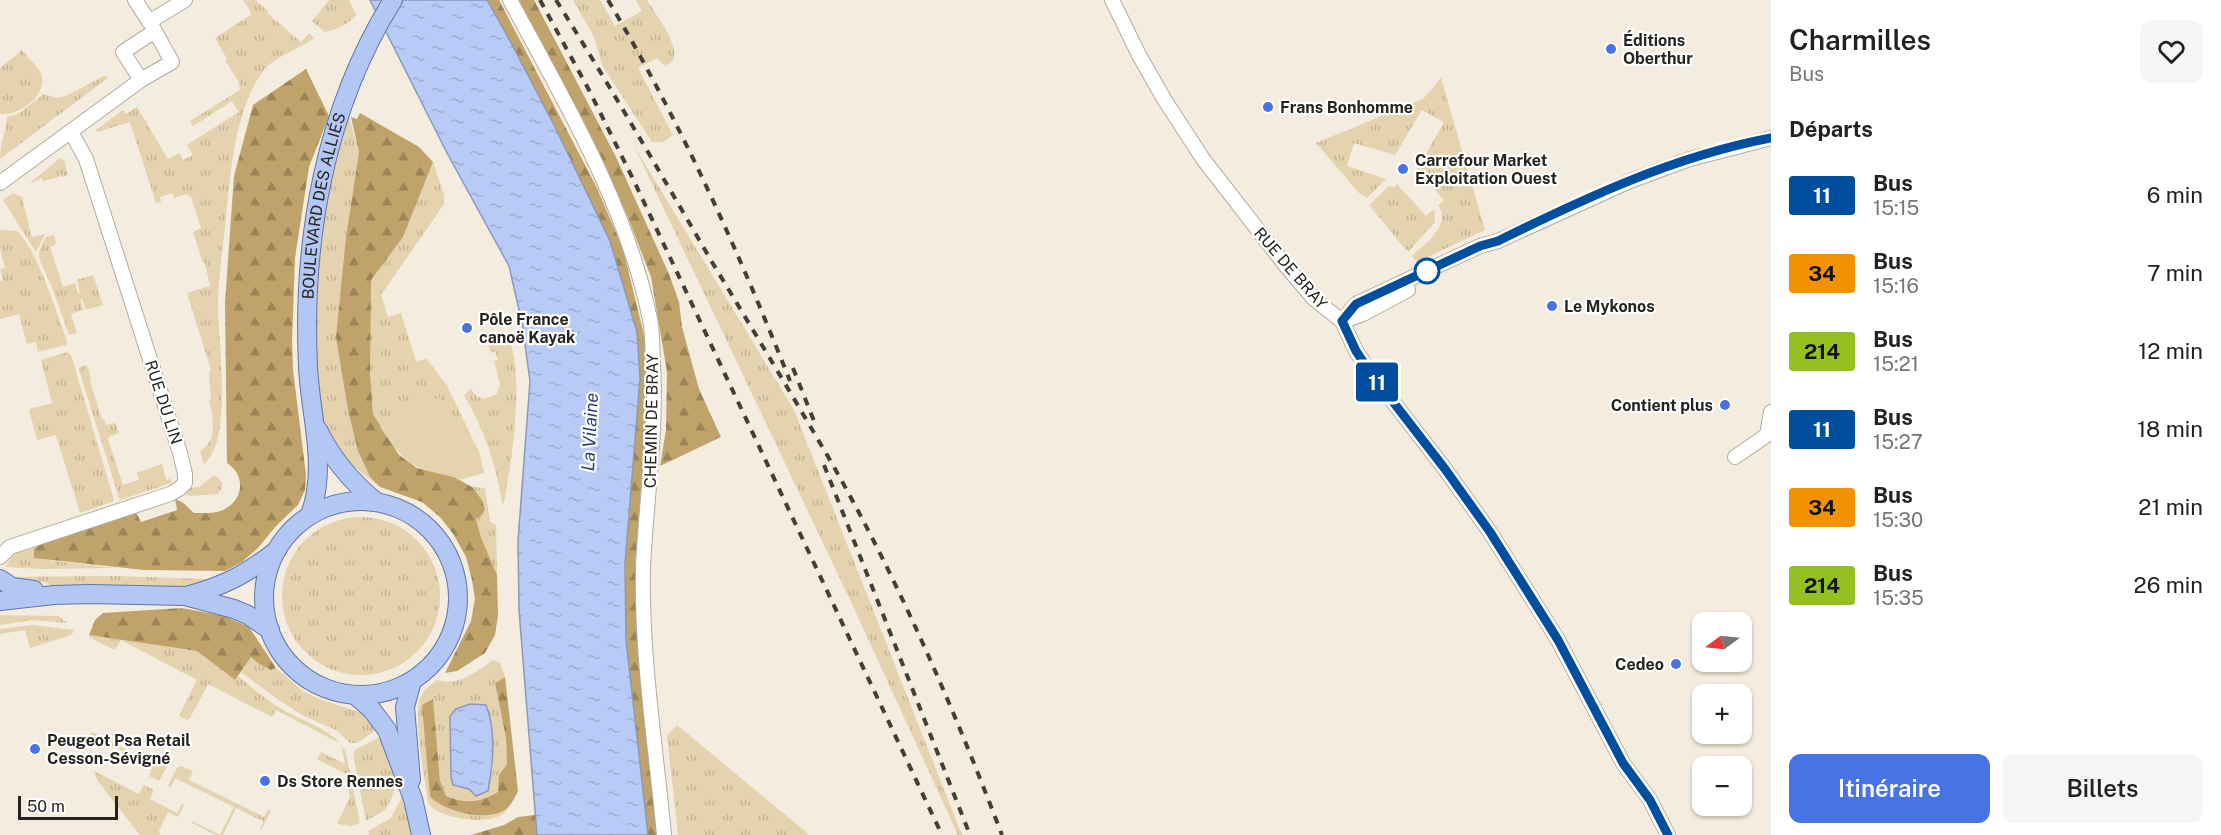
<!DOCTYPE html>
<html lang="fr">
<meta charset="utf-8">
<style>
:root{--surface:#fff;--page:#f6f6f6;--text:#222;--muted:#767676;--accent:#4773e5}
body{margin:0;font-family:"Public Sans",sans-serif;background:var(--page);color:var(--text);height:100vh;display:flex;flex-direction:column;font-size:22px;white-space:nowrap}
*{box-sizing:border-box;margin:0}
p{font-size:20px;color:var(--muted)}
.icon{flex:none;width:33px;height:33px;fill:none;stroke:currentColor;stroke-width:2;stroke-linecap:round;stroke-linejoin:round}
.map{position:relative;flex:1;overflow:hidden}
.sheet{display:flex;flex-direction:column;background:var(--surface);width:450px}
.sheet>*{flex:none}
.badge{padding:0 12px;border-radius:4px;font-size:21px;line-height:39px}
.needle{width:39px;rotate:255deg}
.tools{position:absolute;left:1692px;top:612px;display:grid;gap:12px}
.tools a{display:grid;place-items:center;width:60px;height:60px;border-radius:12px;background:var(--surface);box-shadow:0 2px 4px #0004;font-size:30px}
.scale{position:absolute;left:18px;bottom:15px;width:100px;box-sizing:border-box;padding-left:6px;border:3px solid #26241f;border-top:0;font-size:16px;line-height:21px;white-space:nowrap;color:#26241f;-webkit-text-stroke:4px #fff;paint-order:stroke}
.map>.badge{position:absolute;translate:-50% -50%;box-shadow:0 0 0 3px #fff}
h2{padding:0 18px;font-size:22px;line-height:54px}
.round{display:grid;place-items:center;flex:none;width:63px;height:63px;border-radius:12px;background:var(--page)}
.summary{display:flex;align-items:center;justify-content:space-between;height:102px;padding:0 18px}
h1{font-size:28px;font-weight:600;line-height:45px}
.button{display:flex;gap:12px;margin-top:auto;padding:12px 18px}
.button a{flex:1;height:69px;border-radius:12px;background:var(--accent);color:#fff;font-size:24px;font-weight:600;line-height:69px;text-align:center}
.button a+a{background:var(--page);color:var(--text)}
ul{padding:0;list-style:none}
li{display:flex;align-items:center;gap:18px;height:78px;padding:0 18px}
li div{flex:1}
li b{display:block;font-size:22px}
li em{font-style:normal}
li .badge{min-width:66px;font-weight:700;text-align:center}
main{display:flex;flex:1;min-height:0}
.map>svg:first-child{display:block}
</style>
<main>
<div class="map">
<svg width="1771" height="835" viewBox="0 0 1771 835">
<defs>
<pattern id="grass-tufts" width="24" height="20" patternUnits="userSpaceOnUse" patternTransform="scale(1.5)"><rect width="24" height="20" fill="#e5d2ae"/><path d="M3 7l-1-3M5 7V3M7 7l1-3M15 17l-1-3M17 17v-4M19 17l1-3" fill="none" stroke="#c4b495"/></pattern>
<pattern id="forest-firs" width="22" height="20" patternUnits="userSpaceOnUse" patternTransform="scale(1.5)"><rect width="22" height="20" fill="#bfa36b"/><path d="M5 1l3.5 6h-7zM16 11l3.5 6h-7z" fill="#9b8557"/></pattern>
<pattern id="water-ripples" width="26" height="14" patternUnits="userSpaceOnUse" patternTransform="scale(1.5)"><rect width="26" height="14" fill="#b7cbf6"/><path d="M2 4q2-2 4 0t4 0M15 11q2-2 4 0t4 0" fill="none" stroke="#9daed2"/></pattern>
</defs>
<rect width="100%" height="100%" fill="#f3ecdf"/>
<path fill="url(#grass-tufts)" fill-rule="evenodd" d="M243 0H255L268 11 267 13 301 42 309 33 314 38C296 52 271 56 259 77 233 118 230 180 225 227 222 251 219 275 218 299 217 336 234 440 204 464L200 451C218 442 213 417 209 400L211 399 209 371 211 370 187 293 210 286 205 263H203L193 232 201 228 191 197 186 194 174 198 172 193 160 197 161 202 156 203 130 122 97 132 96 130 123 110 126 114 137 107 168 159 179 153 183 160 193 155 187 145 239 112 232 101 193 126 190 121 240 90 239 83 225 60 227 59 215 38 252 14Z
M329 0H349L356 15C350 23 335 31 325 32L312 21Z
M573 0H600L615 26 642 11 636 0H647C653 11 693 61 664 65L657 58 638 68 673 135 663 142H652L602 65 594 37Z
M22 50C28 58 40 68 42 77 46 97 18 116 0 114V68Z
M104 76 109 77 0 159C0 144 6 132 7 117L18 114 44 94 58 98 68 95Z
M1441 78 1485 230 1417 262 1412 256C1426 243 1452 225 1438 205L1444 200 1417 170 1444 122 1422 110 1395 155 1354 143 1347 166 1386 179 1367 198 1359 193 1316 143 1423 99Z
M349 117 359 152 346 237 370 477 380 487C361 472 340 458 329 435 317 410 317 378 316 350 314 273 320 189 349 117Z
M634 146 794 410 962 835H958L853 606Z
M60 158 64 160 68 175 62 177 60 175 59 177 46 180 44 182 42 178 29 184Z
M433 162 444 195V204L381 295 388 317 401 313 416 361 427 359 447 386 479 452 468 453 440 398 380 427 373 414 370 373V280L403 237Z
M1397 184 1426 216 1434 209 1435 222 1409 251 1406 250 1369 205 1389 186 1394 187Z
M13 193 22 197 31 235 34 237 45 234 36 252 3 200Z
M0 230 17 231C36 247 58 316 67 341L66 345 38 352 36 342 27 344 19 314 0 319V281L3 280 0 269 5 268 0 248Z
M54 235 56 244 50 247 63 287 75 283 78 293H80L77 280 93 275 103 305 86 310 82 299H80L83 310 71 314 77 333 69 335 53 290 39 258V252L46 237Z
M508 335C525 377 512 458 504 503H502C496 463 484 430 464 395L471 389 476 396 484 399 497 394 500 384 494 361 498 360 495 351 491 353 487 341Z
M68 352 71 355 114 500 112 502 80 513 56 435 37 440 29 409 52 403 41 360Z
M87 365 91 378 90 381 102 420 104 419 106 425 115 423 119 433 110 436 108 439 123 485 139 480 137 473 162 464 166 480 171 479V483L120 500 119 498 79 370 80 367Z
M213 476H216L222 482V488L218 494 189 496 185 493 190 488 199 487Z
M472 487 485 488 490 522 496 525 497 575 481 537 476 519 485 509 482 500Z
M282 596a79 79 0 1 1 158 0a79 79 0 1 1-158 0Z
M48 540 47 560 115 568 41 569 6 567C13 549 31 546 48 540Z
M113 576 209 579 214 582 189 588H57L44 582 22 584 8 577Z
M0 615 59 616 67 623 33 620 0 625Z
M33 625 73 630V633L68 636 30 648 25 630 0 634V629Z
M89 635 197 651 235 680 238 676C251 687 265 699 280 708 300 721 336 729 346 753L360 823 351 826 337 824 350 797 346 774 317 759 321 752 345 764 341 744 276 710 272 717 208 684 190 718 187 720 179 716 197 680 121 640 115 650 89 637Z
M251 657 271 670 276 668 303 691 322 700 362 713 376 730 357 743H350L336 730 304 716 280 701 241 672Z
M493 660 500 663 505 677 495 683 506 738 507 764 499 775V792C479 803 467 804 446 796L440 781 433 700 430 797C451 808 479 825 504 811 507 809 511 803 514 800 510 805 507 812 501 815 484 825 440 819 428 803 425 781 412 714 421 696 424 689 431 685 437 680 459 687 476 672 493 660ZM491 741 493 769 491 776 469 789 465 787Z
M677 725 806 832 808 835H678L667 736Z
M92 732 155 764 160 754 166 757 168 764 159 781 149 776 153 766 90 735Z
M383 736C390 759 403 786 386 808 381 814 372 817 366 821L353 754 356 749Z
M181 766 193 771 189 780 264 817 268 809 271 811 260 832 263 821 236 808 223 835H216L192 823V821L220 835 234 807 175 778 171 787 168 786 177 768Z
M94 771 139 794 144 785 154 790 150 799 177 813 182 804 184 805 178 817 168 812 159 831 160 835H140L97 780Z
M402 797 413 835H369L368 831 391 818Z"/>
<path fill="url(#forest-firs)" d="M487 0H499L597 188 623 249 645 339V437L635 565 639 638 658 835H648L626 640 625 564 640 379 637 332 610 241 555 127 509 39Z
M519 0H534L616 157 669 274 679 302 682 327 699 389 721 437 660 466 666 430 667 372 651 277 627 215 585 124Z
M306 69 329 116 309 167 295 258 292 341 293 370 306 475 305 490 298 505 275 527 258 548 242 562 225 571 144 570 34 558V549L48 540 136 512 141 522 177 510 175 499 182 502 194 513C203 513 215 514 223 510 244 500 246 475 227 463L225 303 234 176 253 105Z
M360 113 419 147 433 162 403 237 371 280 370 373 373 414 399 455 417 468 454 477 472 487 482 500 485 509 482 515 476 519 481 537 497 575 498 615 495 635 485 653 457 671 445 673 471 621 475 599 472 580 466 557 454 535 440 517 422 502 380 487 370 477 358 451 348 410 336 337 346 237 359 152 351 117 357 119Z
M182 608 224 616 249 627 276 668 271 670 258 663 251 657 235 680 197 651 89 635 95 620 103 613Z
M505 677 518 791C515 798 511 805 505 810 485 823 446 811 430 797L422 705 433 699 440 781 446 796C466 804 479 803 498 792L499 775 507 764 506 738 495 683Z
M535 815 537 835H471L504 825 518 817Z"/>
<path fill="#e5d2ae" d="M440 397 468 453 479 451 484 473 459 480 454 477C409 466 407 466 380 427Z"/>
<path fill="url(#water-ripples)" stroke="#8c99b6" stroke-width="1.5" d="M370 0H487L509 39 555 127 610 241 637 332 640 378 625 564 626 640 648 835H537L519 610 518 541 530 381 522 323 509 266 447 153Z
M470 704 486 705C496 730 493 765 488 791L476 796 469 789 453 785 451 777 450 716 456 709Z"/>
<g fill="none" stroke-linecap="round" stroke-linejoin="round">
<g stroke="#b2ac9f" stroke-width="16">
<path id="minor" d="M135 0 154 29
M510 0C565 102 626 204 650 319 653 333 652 349 653 364 657 433 646 500 643 568 641 655 656 748 664 835
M1112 0 1139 55 1164 99 1203 159 1286 266 1314 299 1342 321 1356 351 1370 372 1445 469 1490 532 1558 640 1623 763 1650 800 1668 835
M149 22 185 0
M155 31 172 62 141 80 123 52Z
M0 183 141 80
M1342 321 1356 304 1480 246 1498 241 1630 181 1690 159 1771 138
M1344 321 1363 314 1408 290
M1735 457 1767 435 1771 412
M0 557 10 547 170 494 179 489 185 483V474L180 453 86 159 71 132"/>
</g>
<g stroke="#6176a5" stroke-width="20">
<g id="major">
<path d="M318 430C332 459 351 481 375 501"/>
<circle cx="361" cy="598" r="97"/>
<path id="s1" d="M310 515C328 466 310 416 308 366 302 239 325 109 393 0"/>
<path d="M0 579 12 587 34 590"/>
<path d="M186 596C224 586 245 575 276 551"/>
<path d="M0 601 54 595 89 594 185 596 234 609 248 615 270 630"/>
<path d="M355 695 372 710 387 730 413 799 421 835"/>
<path d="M411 780 405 707 412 681"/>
</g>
</g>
<use href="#minor" stroke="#fff" stroke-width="14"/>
<use href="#major" stroke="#b3c7f4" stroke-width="18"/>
<path stroke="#423f39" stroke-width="4" stroke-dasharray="8 8" stroke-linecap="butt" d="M540 0 589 90 634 181 942 835
M556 0C610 86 661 174 712 262 753 330 794 398 834 467 900 584 954 709 1002 835
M608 0C680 121 738 250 790 381
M793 368 814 421
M824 465 970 835"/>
</g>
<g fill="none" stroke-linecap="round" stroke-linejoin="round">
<g stroke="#fff" stroke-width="14">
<path id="line" d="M1668 835 1650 800 1623 763 1558 640 1490 532 1445 469 1370 372 1356 351 1342 321 1356 304 1480 246 1498 241C1585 198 1675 156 1771 138"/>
</g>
<use href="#line" stroke="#004f9e" stroke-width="9"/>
</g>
<g fill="#4773e5" stroke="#fff" stroke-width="2">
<circle cx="1611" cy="49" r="6"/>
<circle cx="1268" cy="107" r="6"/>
<circle cx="1403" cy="169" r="6"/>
<circle cx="1552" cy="306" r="6"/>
<circle cx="467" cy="328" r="6"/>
<circle cx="1725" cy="405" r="6"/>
<circle cx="1676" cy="664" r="6"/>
<circle cx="35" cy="749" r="6"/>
<circle cx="265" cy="781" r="6"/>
</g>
<circle fill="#fff" stroke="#004f9e" stroke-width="3" cx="1427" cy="271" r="12"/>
<g text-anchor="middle" stroke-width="4.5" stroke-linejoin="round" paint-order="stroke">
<g font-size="16" font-weight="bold" fill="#26241f" stroke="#fff" text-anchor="start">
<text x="1623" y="46">Éditions<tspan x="1623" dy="18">Oberthur</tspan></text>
<text x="1280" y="113">Frans Bonhomme</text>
<text x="1415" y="166">Carrefour Market<tspan x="1415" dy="18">Exploitation Ouest</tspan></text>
<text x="1564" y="312">Le Mykonos</text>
<text x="479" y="325">Pôle France<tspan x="479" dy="18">canoë Kayak</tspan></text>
<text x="1713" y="411" text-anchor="end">Contient plus</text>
<text x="1664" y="670" text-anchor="end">Cedeo</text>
<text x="47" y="746">Peugeot Psa Retail<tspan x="47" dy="18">Cesson-Sévigné</tspan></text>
<text x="277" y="787">Ds Store Rennes</text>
</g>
<g font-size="16" fill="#26241f" stroke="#fff">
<text dy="6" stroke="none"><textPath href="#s1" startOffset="312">BOULEVARD DES ALLIÉS</textPath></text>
<text transform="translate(1291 268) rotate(49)" y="6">RUE DE BRAY</text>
<text transform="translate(164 402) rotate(72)" y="6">RUE DU LIN</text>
<text transform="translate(651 421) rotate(-89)" y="6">CHEMIN DE BRAY</text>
</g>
<g font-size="18" font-style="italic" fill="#243c7a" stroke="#fff">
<text transform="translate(590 432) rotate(-87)" y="6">La Vilaine</text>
</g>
</g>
</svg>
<div class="tools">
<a><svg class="needle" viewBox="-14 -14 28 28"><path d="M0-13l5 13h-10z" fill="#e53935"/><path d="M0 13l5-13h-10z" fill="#767676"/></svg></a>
<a>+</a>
<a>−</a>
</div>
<div class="scale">50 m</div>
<b class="badge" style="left:1377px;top:382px;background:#004f9e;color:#fff">11</b>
</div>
<section class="sheet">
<div class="summary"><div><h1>Charmilles</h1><p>Bus</p></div><a class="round"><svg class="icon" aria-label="heart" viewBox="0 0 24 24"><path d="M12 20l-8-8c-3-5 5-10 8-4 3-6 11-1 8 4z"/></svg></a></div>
<h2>Départs</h2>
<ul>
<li><span class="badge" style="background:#004f9e;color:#fff">11</span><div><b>Bus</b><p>15:15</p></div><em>6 min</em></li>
<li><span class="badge" style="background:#f39200;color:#111">34</span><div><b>Bus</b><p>15:16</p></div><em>7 min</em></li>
<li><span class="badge" style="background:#94c11f;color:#111">214</span><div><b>Bus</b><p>15:21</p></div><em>12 min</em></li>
<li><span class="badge" style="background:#004f9e;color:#fff">11</span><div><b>Bus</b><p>15:27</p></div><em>18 min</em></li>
<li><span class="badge" style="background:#f39200;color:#111">34</span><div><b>Bus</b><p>15:30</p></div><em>21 min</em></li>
<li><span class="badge" style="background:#94c11f;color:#111">214</span><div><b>Bus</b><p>15:35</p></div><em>26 min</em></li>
</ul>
<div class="button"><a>Itinéraire</a><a>Billets</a></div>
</section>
</main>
